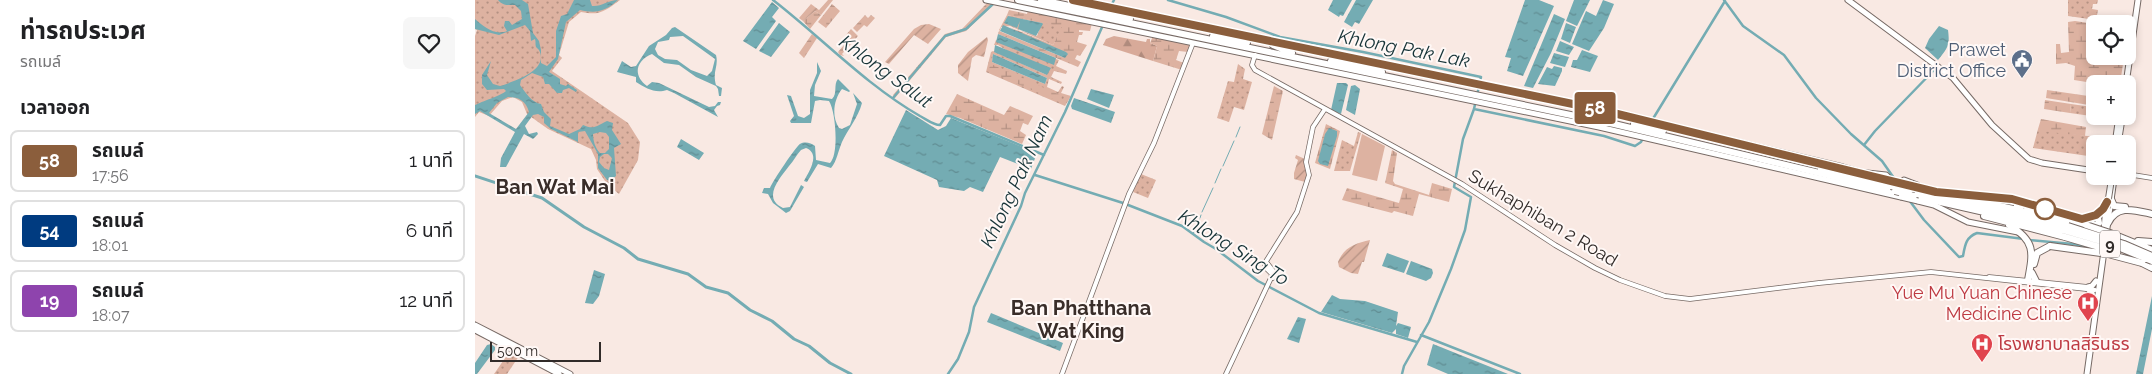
<!DOCTYPE html>
<html lang="th">
<meta charset="utf-8">
<style>
:root{--surface:#fff;--page:#f6f6f6;--text:#202124;--muted:#757577;--line:#e0e0e0}
body{margin:0;font-family:Raleway,"Noto Sans Thai",sans-serif;background:var(--page);color:var(--text);height:100vh;display:flex;flex-direction:column;font-size:19px;white-space:nowrap}
*{box-sizing:border-box;margin:0}
p{font-size:16px;color:var(--muted)}
.icon{flex:none;width:28px;height:28px;fill:none;stroke:currentColor;stroke-width:2;stroke-linecap:round;stroke-linejoin:round}
.map{position:relative;flex:1;overflow:hidden}
.drawer{display:flex;flex-direction:column;background:var(--surface);width:475px}
.drawer>*{flex:none}
.badge{padding:0 10px;border-radius:4px;font-size:18px;line-height:32px}
.buttons{position:absolute;left:1611px;top:15px;display:grid;gap:10px}
.buttons a{display:grid;place-items:center;width:50px;height:50px;border-radius:8px;background:var(--surface);box-shadow:0 2px 8px #0003;font-size:25px}
.scale{position:absolute;left:15px;bottom:12px;width:111px;box-sizing:border-box;padding-left:5px;border:2px solid #312b29;border-top:0;font-size:14px;line-height:18px;white-space:nowrap;color:#312b29;-webkit-text-stroke:4px #fff8f6;paint-order:stroke}
.map>.badge{position:absolute;translate:-50% -50%;box-shadow:0 0 0 2px #fff}
h2{padding:0 20px;font-size:19px;line-height:45px}
.round{display:grid;place-items:center;flex:none;width:52px;height:52px;border-radius:8px;background:var(--page)}
.summary{display:flex;align-items:center;justify-content:space-between;height:85px;padding:0 20px}
h1{font-size:24px;font-weight:700;line-height:38px}
ul{padding:0;list-style:none}
li{display:flex;align-items:center;gap:15px;height:62px;margin:0 10px 8px;padding:0 10px;border:2px solid var(--line);border-radius:8px}
li div{flex:1}
li b{display:block;font-size:19px}
li em{font-style:normal}
li .badge{min-width:55px;font-weight:700;text-align:center}
main{display:flex;flex:1;min-height:0}
.map>svg:first-child{display:block}
</style>
<main>
<section class="drawer">
<div class="summary"><div><h1>ท่ารถประเวศ</h1><p>รถเมล์</p></div><a class="round"><svg class="icon" aria-label="heart" viewBox="0 0 24 24"><path d="M12 20l-8-8c-3-5 5-10 8-4 3-6 11-1 8 4z"/></svg></a></div>
<h2>เวลาออก</h2>
<ul>
<li><span class="badge" style="background:#8b5e3c;color:#fff">58</span><div><b>รถเมล์</b><p>17:56</p></div><em>1 นาที</em></li>
<li><span class="badge" style="background:#003b80;color:#fff">54</span><div><b>รถเมล์</b><p>18:01</p></div><em>6 นาที</em></li>
<li><span class="badge" style="background:#8e44ad;color:#fff">19</span><div><b>รถเมล์</b><p>18:07</p></div><em>12 นาที</em></li>
</ul>
</section>
<div class="map">
<svg width="1677" height="374" viewBox="0 0 1677 374">
<defs>
<pattern id="grass-dots" width="8" height="8" patternUnits="userSpaceOnUse" patternTransform="scale(1.25)"><rect width="8" height="8" fill="#ddb2a1"/><path d="M2 2h.1M6 6h.1" fill="none" stroke="#b49183" stroke-width="1.8" stroke-linecap="round"/></pattern>
<pattern id="forest-firs" width="22" height="20" patternUnits="userSpaceOnUse" patternTransform="scale(1.25)"><rect width="22" height="20" fill="#d8aa99"/><path d="M5 1l3.5 6h-7zM16 11l3.5 6h-7z" fill="#b08b7d"/></pattern>
<pattern id="wetland-marsh" width="20" height="14" patternUnits="userSpaceOnUse" patternTransform="scale(1.25)"><rect width="20" height="14" fill="#ddb2a1"/><path d="M1 5h8M5 5V1M11 12h8M15 12V8" fill="none" stroke="#b49183"/></pattern>
<pattern id="garden-furrows" width="10" height="10" patternUnits="userSpaceOnUse" patternTransform="scale(1.25)"><rect width="10" height="10" fill="#ddb2a1"/><path d="M-1 1l2-2M0 10L10 0M9 11l2-2" fill="none" stroke="#b49183"/></pattern>
<pattern id="water-ripples" width="26" height="14" patternUnits="userSpaceOnUse" patternTransform="scale(1.25)"><rect width="26" height="14" fill="#74acb3"/><path d="M2 4q2-2 4 0t4 0M15 11q2-2 4 0t4 0" fill="none" stroke="#608c92"/></pattern>
</defs>
<rect width="100%" height="100%" fill="#f9e9e3"/>
<path fill="url(#grass-dots)" fill-rule="evenodd" d="M0 0H145C130 11 125 16 106 12L94 22 84 55 87 58 77 71 153 123 165 142 163 160 144 194 132 184 122 169 121 160 116 149 73 129 52 114 47 102 38 97 27 101 14 116 4 112 0 117V36L2 30 0 29Z
M1593 0H1623L1622 4H1618L1617 9 1623 10 1621 20 1593 16Z
M637 12 656 14 859 57Z
M532 15 586 26 588 27 578 45 535 26 526 27 525 31 524 30ZM546 19 567 23 562 36 544 30Z
M633 21 976 93 997 98 996 100 656 29Z
M521 40 584 60 581 66 592 71 591 74 579 71 576 77 587 82 586 84 574 79 572 87 583 92 587 86 589 87 586 93 596 96 590 106 511 72 516 52 518 51 572 75 523 45H519ZM518 54 572 78 570 84 517 62Z
M886 62 1000 86 999 88 912 70Z
M763 64 770 69 768 79 777 82 769 110 759 107 754 122 742 118 753 81 759 82Z
M1596 104 1617 107 1616 116 1595 113Z
M1563 129 1626 138 1625 144H1620V157L1558 148Z
M883 132 886 133 875 171H859L867 140 879 146Z
M666 174 681 180 673 198 658 192Z
M35 351 44 356 32 374H19Z"/>
<path fill="url(#forest-firs)" d="M639 36 671 42 672 39H675V43L682 46 678 61 628 45 631 39Z"/>
<path fill="url(#wetland-marsh)" d="M513 2 520 3 491 31 471 37 420 98 418 95 470 34 487 29Z
M357 4 365 11 351 28 343 22Z
M534 10 552 14 553 10 617 23 615 31 604 30V32H608L607 35H604L602 42 612 45 605 56 602 55 600 59 606 62 603 67 523 34 524 31 590 58 534 27 578 45 587 27 532 15Z
M340 11 346 15 335 29 328 21Z
M390 15 393 18 396 15 400 18 392 27 389 25 382 32 378 28Z
M1600 21 1620 24 1618 50 1620 56H1640L1639 62 1648 64 1645 84H1624L1599 80 1600 66 1591 63 1581 64V44H1585L1586 53 1594 52 1593 22Z
M376 29 383 36 367 54 369 56 365 55 363 52 369 45 366 41Z
M337 34 342 38 329 58 324 53Z
M678 36 715 45 713 52 704 51 701 60 709 63 707 70 678 61 682 46 675 43Z
M516 64 587 96 585 102 515 72 513 71Z
M799 86 808 91 797 140 787 134Z
M1572 90 1620 97V106L1571 98Z
M482 94 529 115 535 106 558 116 553 125 548 123 545 131 551 135 547 144 485 118 471 114Z
M1570 100 1596 104 1595 113 1569 109Z
M1566 119 1611 127 1610 136 1566 131 1563 129Z
M851 124 865 131 855 169 840 163Z
M917 150 922 153 918 181 920 184 954 195 957 183 977 189 974 202 944 194 938 216 919 211 917 213 867 200 872 188 924 203 928 189 910 183Z"/>
<path fill="#ddb2a1" d="M887 134 910 146 902 181 877 175Z"/>
<path fill="url(#garden-furrows)" d="M353 0H358L346 15 340 11 328 21 324 18 336 4 344 10Z
M454 24 466 29 453 44 439 35 414 64 410 62 439 29 446 25Z
M512 37 513 40 509 57 501 55 497 58 493 81 483 73V65L493 52Z
M821 155 830 159 832 173 830 182 819 179V173L823 160 820 158Z
M895 240 889 262H887L883 274 876 273 864 267 863 262C869 247 881 243 895 240Z"/>
<path fill="url(#water-ripples)" fill-rule="evenodd" d="M23 0H47L53 4 58 33 64 41 66 50V63L72 66 81 57V31L86 16 92 14 99 0H115L117 6C126 7 133 0 143 0 131 11 121 14 105 10L91 22 83 59 74 72 85 79V84L91 86 93 84 102 90 101 92 94 88 88 90 87 93H82L74 84H70L68 77 57 73 46 80 45 85C50 92 57 103 66 104L69 112 76 119 75 126 94 134 105 129 108 125C119 130 121 126 132 121L138 123 137 130 146 144 139 148 141 176 135 181 132 180 123 168V154L110 131 103 132V142L76 129 69 123V117L63 114 58 115 50 126 54 134 62 132 63 134 58 139 49 134 31 167H25L26 158 40 132 5 111 0 114V105C6 102 27 95 31 91L29 89 12 90 7 84V75L16 61 12 75 18 84 25 86C37 82 75 71 64 50 63 49 62 48 61 47 60 44 61 42 60 39L56 41 55 31 50 25 24 35 0 29V19C9 27 20 36 32 31L29 26 30 21H34L37 25 47 19 46 11 40 5C33 5 28 6 23 0ZM33 97C44 97 51 101 54 112L41 129 14 113 22 103ZM125 132 131 133 134 137V149L130 153H125C120 148 118 140 118 134ZM129 154H133L137 158 134 170 129 168 124 162 125 157Z
M858 0H877L868 16 865 15 864 17 853 10Z
M881 0H898L884 24 880 22 877 27 869 22Z
M1050 0H1064L1079 6 1048 76 1032 71 1036 58 1030 57Z
M1099 0H1115L1102 26 1091 21Z
M1128 0 1139 4 1129 28 1114 51 1097 44 1111 11 1121 16Z
M297 2 304 8 297 17 301 21 281 49 268 41Z
M1079 14 1090 19 1076 53 1058 88 1049 86Z
M533 16 567 23 568 24 561 36 543 29 545 21 542 28 529 23Z
M304 23 315 32 296 57 284 51Z
M1091 23 1101 27 1095 43 1086 39Z
M528 25 591 52 593 54 590 58 525 31Z
M1464 26 1473 30C1475 45 1473 48 1463 60L1450 48 1454 39Z
M200 27 241 55C244 66 237 71 241 85L247 88 246 96H244L243 89 241 86 221 77 204 65 189 63 177 54C160 61 158 76 172 86L177 82 184 83 234 107 240 106 243 102H246L245 105 242 106 239 110 243 117 199 93 192 90C180 94 171 88 161 82V77L142 72 147 61 156 67 161 66 174 46 191 35 197 28ZM208 36 240 59 237 71 232 76 216 70 202 60 190 59 183 55 180 49 183 42 194 40 195 37Z
M523 34 581 58 579 65 521 42Z
M1085 41 1099 47 1094 55 1081 51Z
M520 45 576 68 572 75 519 52Z
M1107 50 1123 56 1115 72 1096 67 1098 60H1102Z
M1079 53 1094 57 1090 67 1075 63Z
M518 54 572 78 570 84 517 62Z
M342 62 346 71 340 85 339 96 357 99C363 93 358 85 363 79L375 91 374 92 367 89C359 99 356 116 364 128L367 129 375 125 382 104 378 93 387 103C383 118 373 129 367 142 363 151 362 161 356 168L343 164 332 182 329 181C334 171 346 154 331 148L326 150C321 155 319 161 314 166 306 177 286 198 308 208L315 207 326 185 329 187 315 211 311 213 298 203 293 194 287 193 289 188H295C297 182 322 145 325 144 330 141 336 143 340 146L341 160 355 163C364 155 361 112 354 101L345 100 340 101 336 123H316L315 121 319 116 312 95 316 96 323 116 329 118 335 114V90L342 73Z
M1079 66 1087 68V71L1080 86 1063 84 1072 67 1077 69Z
M862 83H871L873 85 866 114 856 110Z
M880 85 885 89 880 115 871 110 876 86Z
M616 89 639 95 634 108 612 99Z
M599 98 640 112 636 123 597 109 596 106Z
M431 110 463 130 471 126 476 118 562 153 556 169 525 157 508 192 495 187 489 191 464 187 462 180 409 156Z
M854 128 862 131V136L853 166 845 164 843 161 850 134Z
M206 139 229 153 224 160 202 147Z
M912 253 934 261 929 273 907 266Z
M936 261 957 269 958 273 956 278 951 281 931 274Z
M119 270 130 274 124 296 118 304 110 303Z
M857 295 865 299 890 301 923 312 921 326 923 323 936 327 933 338 921 334V329L917 333 846 312Z
M1677 296V329L1668 374H1661Z
M516 313 588 343 585 351 512 322Z
M823 317 831 319 824 343 812 339Z
M16 344 20 347V350L2 374H0V363L12 345Z
M958 344 1033 374H973L952 365Z"/>
<g fill="none" stroke-linecap="round" stroke-linejoin="round">
<path stroke="#74acb3" stroke-width="1" d="M761 137 765 127
M748 166 759 141
M740 183 746 169
M727 212 738 188
M725 218 726 215
M722 224 724 220
M718 234 721 227"/>
<path stroke="#74acb3" stroke-width="2.5" d="M298 0C347 38 391 85 445 116 451 119 458 125 465 125L471 116H475L569 155
M693 0 751 17 805 37 888 52 1006 77 999 109 988 139 979 187 996 197 990 230 976 269 954 322 929 366 927 374
M1249 0 1268 26 1309 55 1341 98 1376 134 1407 161 1421 181
M636 6 639 0
M418 98 470 36 491 29 518 4
M999 109 1129 136 1160 146 1166 142 1171 132
M1176 122 1250 1
M1389 145 1400 131 1461 68
M560 175 648 203 707 226 729 242 741 249 783 281 844 313 942 342
M1434 200 1449 220 1484 257 1488 256C1490 245 1491 237 1502 233L1549 239
M1554 240 1598 244 1621 249
M946 335 1045 374
M473 374 483 359 494 332 499 307 546 206 550 193 590 112 631 18"/>
<path stroke="#74acb3" stroke-width="3" d="M0 176 67 198 109 227 149 248 163 259 213 274 231 287 253 293 275 310 297 321 319 339 334 346 355 363 376 374"/>
<g stroke="#776a65" stroke-width="5.5">
<path id="minor" d="M780 55 777 65 780 70 987 184 1080 245 1120 268 1145 280 1190 296 1215 299 1344 283 1456 272 1620 290
M1652 174 1677 178
M791 262 799 272 798 278
M1514 277 1613 287
M587 374 654 194 679 143 718 43
M751 374 796 278 797 274 790 267V263L822 212 834 175 831 162 838 127 850 109"/>
</g>
<g stroke="#776a65" stroke-width="7">
<path id="major" d="M511 0 1124 127 1426 197
M598 0 1122 109 1368 167 1412 180
M1373 0 1478 78 1517 125 1554 159 1567 163 1620 171
M1651 84 1663 0
M1640 144 1644 116
M1643 144 1647 119
M1392 173 1411 175 1416 180
M1431 185 1468 192 1514 196
M1430 186 1427 182 1429 180 1442 185
M1443 201 1459 205 1493 222 1543 232
M1571 209 1612 219 1626 212 1631 201
M1629 230 1631 206
M1631 235 1639 179
M1613 287 1617 286 1621 281
M1613 289 1617 293 1619 299
M0 325 95 374
M0 330 84 374
M1612 374 1629 251"/>
</g>
<g stroke="#776a65" stroke-width="8">
<path id="highway" d="M543 0 627 17
M566 0 628 13
M636 15 655 19
M636 19 1139 124 1420 191
M738 36 772 43
M798 45 817 53
M856 61 907 72
M1159 124 1188 131
M1346 169 1416 186
M1435 190 1593 226
M1439 196 1592 231
M1489 199 1532 198
M1636 199 1639 206 1650 207
M1502 201 1611 225
M1545 209 1542 207V203L1575 213
M1509 216 1590 237
M1607 220 1621 225 1624 223 1623 218H1615
M1633 223C1642 204 1659 210 1677 214
M1534 225C1561 241 1558 253 1553 280
M1635 233 1677 250
M1663 241 1677 242
M1667 263 1677 268
M1559 264 1562 253 1575 246
M1557 273 1561 281"/>
</g>
<use href="#minor" stroke="#fff" stroke-width="4"/>
<use href="#major" stroke="#fff" stroke-width="5"/>
<use href="#highway" stroke="#fff" stroke-width="6"/>
<g stroke="#776a65" stroke-width="7" stroke-linecap="butt">
<path id="major-bridge" d="M1412 180 1431 185
M1426 197 1443 201
M1632 208 1637 176"/>
</g>
<g stroke="#776a65" stroke-width="8" stroke-linecap="butt">
<path id="highway-bridge" d="M628 13 636 15
M627 17 636 19
M1416 186 1435 190
M1420 191 1439 196
M1611 225 1635 233
M1593 226 1649 244 1677 256
M1592 231 1633 243 1677 261
M1590 237 1638 251
M1575 246 1633 254 1667 263"/>
</g>
<use href="#major-bridge" stroke="#fff" stroke-width="5"/>
<use href="#highway-bridge" stroke="#fff" stroke-width="6"/>
</g>
<g fill="none" stroke-linecap="round" stroke-linejoin="round">
<g stroke="#fff" stroke-width="11">
<path id="line" d="M598 0 1122 109 1461 192 1537 199 1607 219 1621 215 1628 209 1632 202"/>
</g>
<use href="#line" stroke="#8b5e3c" stroke-width="8"/>
</g>
<defs>
<g id="civic-pin" transform="scale(1.125)"><path d="M0 17L-7.5 6A9.5 9.5 0 1 1 7.5 6Z" fill="#5c6f8a" stroke="#fff8f6"/><path d="M-.6-6.5H3V-4.5H.6V-3L4-1V1h2V6H-6V1h2V-1L-.6-3ZM-1.2 2.5V6h2.4V2.5Z" fill="#fff"/></g>
<g id="hospital-pin" transform="scale(1.125)"><path d="M0 17L-7.5 6A9.5 9.5 0 1 1 7.5 6Z" fill="#e0444e" stroke="#fff8f6"/><path d="M-5-5h3v3.5h4V-5h3V5h-3V1.5h-4V5h-3Z" fill="#fff"/></g>
</defs>
<g fill-rule="evenodd">
<use href="#civic-pin" x="1547" y="60"/>
<use href="#hospital-pin" x="1613" y="303"/>
<use href="#hospital-pin" x="1507" y="344"/>
</g>
<circle fill="#fff" stroke="#8b5e3c" stroke-width="2.5" cx="1570" cy="209" r="10"/>
<g text-anchor="middle" stroke-width="4" stroke-linejoin="round" paint-order="stroke">
<rect fill="#fff8f6" stroke="#6f6866" stroke-width="1" x="1625" y="230.5" width="20" height="27" rx="4"/>
<g font-size="16" font-weight="bold" fill="#312b29">
<text x="1635" y="250">9</text>
</g>
<g font-size="18" fill="#4e5e75" stroke="#fff8f6" text-anchor="end">
<text x="1531" y="56">Prawet<tspan x="1531" dy="21">District Office</tspan></text>
</g>
<g font-size="18" fill="#312b29" stroke="#fff8f6">
<text transform="translate(1068 218) rotate(31)" y="6">Sukhaphiban 2 Road</text>
</g>
<g font-size="18" fill="#be3a42" stroke="#fff8f6" text-anchor="end">
<text x="1597" y="299">Yue Mu Yuan Chinese<tspan x="1597" dy="21">Medicine Clinic</tspan></text>
<text x="1523" y="350" text-anchor="start">โรงพยาบาลสิรินธร</text>
</g>
<g font-size="19" font-style="italic" fill="#163337" stroke="#fff8f6">
<text transform="translate(929 48) rotate(11)" y="7">Khlong Pak Lak</text>
<text transform="translate(411 71) rotate(36)" y="7">Khlong Salut</text>
<text transform="translate(541 181) rotate(-65)" y="7">Khlong Pak Nam</text>
<text transform="translate(759 247) rotate(32)" y="7">Khlong Sing To</text>
</g>
<g font-size="20" font-weight="bold" fill="#392d29" stroke="#fff8f6">
<text x="80" y="194">Ban Wat Mai</text>
<text x="606" y="315">Ban Phatthana<tspan x="606" dy="23">Wat King</tspan></text>
</g>
</g>
</svg>
<div class="buttons">
<a><svg class="icon" aria-label="locate" viewBox="0 0 24 24"><circle cx="12" cy="12" r="6"/><path d="M12 2v4M12 18v4M2 12h4M18 12h4"/></svg></a>
<a>+</a>
<a>−</a>
</div>
<div class="scale">500 m</div>
<b class="badge" style="left:1120px;top:108px;background:#8b5e3c;color:#fff">58</b>
</div>
</main>
